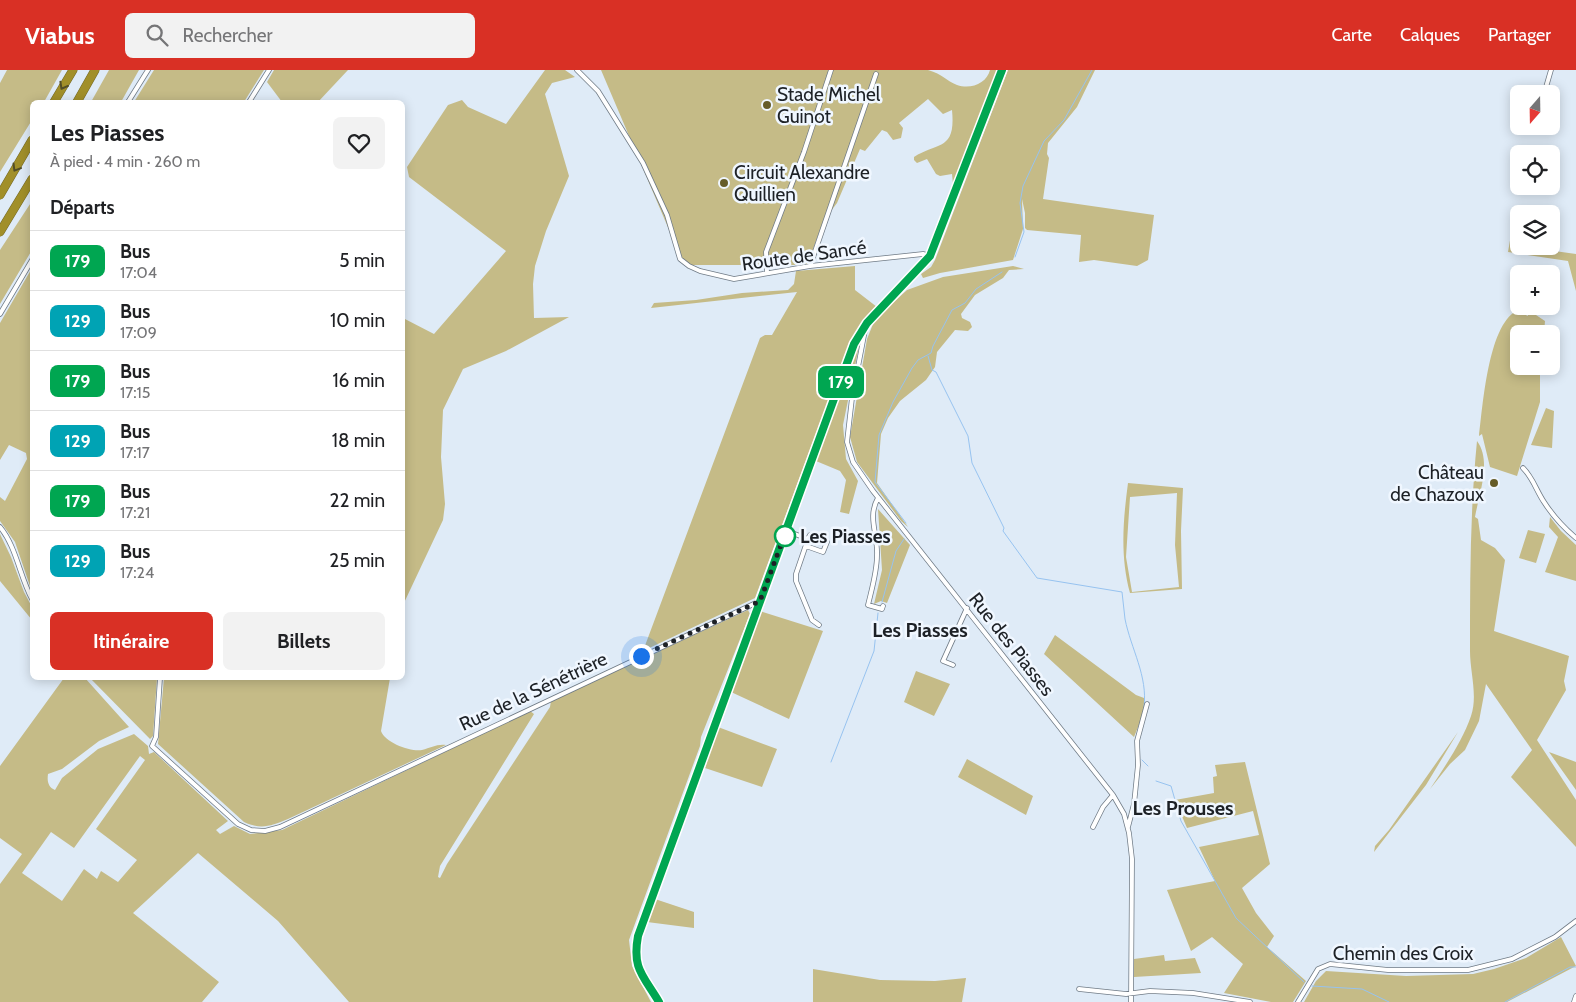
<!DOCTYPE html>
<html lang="fr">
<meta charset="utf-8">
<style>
:root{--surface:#fff;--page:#f2f2f2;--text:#202124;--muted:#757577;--line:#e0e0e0;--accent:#d93025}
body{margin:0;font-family:Cabin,sans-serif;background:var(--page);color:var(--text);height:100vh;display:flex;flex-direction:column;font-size:19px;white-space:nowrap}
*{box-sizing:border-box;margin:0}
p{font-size:16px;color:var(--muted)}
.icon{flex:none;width:28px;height:28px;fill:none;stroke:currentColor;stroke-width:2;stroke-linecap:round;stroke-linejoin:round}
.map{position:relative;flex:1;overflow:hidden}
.drawer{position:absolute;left:30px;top:30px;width:375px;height:580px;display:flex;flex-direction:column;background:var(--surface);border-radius:8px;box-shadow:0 2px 12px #0003}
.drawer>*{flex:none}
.badge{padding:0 10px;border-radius:8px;font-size:18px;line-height:32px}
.needle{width:32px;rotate:200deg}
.tools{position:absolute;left:1510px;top:15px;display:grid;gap:10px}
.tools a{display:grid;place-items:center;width:50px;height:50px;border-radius:8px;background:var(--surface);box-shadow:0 2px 12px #0003;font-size:25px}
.you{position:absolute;width:25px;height:25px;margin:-12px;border:4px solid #fff;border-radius:50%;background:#1a73e8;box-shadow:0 0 0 8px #1a73e833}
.map>.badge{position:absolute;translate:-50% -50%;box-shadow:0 0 0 2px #fff}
h2{padding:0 20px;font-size:19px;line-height:45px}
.round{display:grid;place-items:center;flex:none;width:52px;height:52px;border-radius:8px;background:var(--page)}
.head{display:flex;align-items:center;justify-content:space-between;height:85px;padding:0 20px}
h1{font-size:24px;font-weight:700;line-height:38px}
.button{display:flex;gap:10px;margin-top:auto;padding:10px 20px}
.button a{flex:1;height:58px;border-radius:8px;background:var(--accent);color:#fff;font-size:20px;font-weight:700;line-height:58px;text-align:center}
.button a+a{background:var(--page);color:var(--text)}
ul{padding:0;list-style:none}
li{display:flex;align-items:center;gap:15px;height:60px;padding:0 20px;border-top:1px solid var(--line)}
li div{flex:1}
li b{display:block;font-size:19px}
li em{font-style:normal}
li .badge{min-width:55px;font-weight:700;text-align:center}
header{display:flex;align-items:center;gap:30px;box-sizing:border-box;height:70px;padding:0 25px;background:var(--accent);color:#fff}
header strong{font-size:24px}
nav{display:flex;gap:28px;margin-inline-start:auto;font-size:18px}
.search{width:350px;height:45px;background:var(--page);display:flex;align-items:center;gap:12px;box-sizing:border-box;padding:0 18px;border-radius:8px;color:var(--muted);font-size:19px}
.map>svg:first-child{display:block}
</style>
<header>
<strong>Viabus</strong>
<div class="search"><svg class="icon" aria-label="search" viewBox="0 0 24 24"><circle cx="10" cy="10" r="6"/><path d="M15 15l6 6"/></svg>Rechercher</div>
<nav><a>Carte</a><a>Calques</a><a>Partager</a></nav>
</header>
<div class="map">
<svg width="1576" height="932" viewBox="0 0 1576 932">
<rect width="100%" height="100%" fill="#dfebf7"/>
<path fill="#c5bb87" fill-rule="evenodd" d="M7 0H62L44 32H32V50L0 102V13Z
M109 0H139L121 32H91Z
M154 0H264L244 32H134Z
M274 0H348L318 32H282L267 12Z
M545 0H565L575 7 552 13 545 24 569 106 546 161 535 196 533 214 534 248 569 247 506 281 463 299 443 340 441 387 445 434 443 450 403 535V248L434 264 506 181 409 107 407 97 448 35 462 30 468 37 506 54Z
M601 0H928C943 4 946 11 957 15 971 20 987 13 990 0H997L953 114 952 104 940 106 936 104 927 89 917 93 914 90V87C938 72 956 81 952 40L943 44 928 29 899 53 903 58 901 68 893 70 887 62 882 60 865 81 860 79 837 133 831 141 863 46 807 195H684Z
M1008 0H1095L1077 37 1048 73 1047 84 1049 88 1043 129 1154 145 1148 190 1137 196 1094 190 1079 192 1081 165 1027 160 1025 158V143L1022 129 1023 159 1013 190 940 203 923 208 921 204 931 197 935 190Z
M32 131V180L0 234V180Z
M1514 147 1518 149 1511 173 1519 174V176L1576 184V221L1568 191 1508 182Z
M855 196V220L877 237 860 255 842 293 755 528 643 581 760 268 765 265H772L797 222 651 238 654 233 696 230 742 223 788 220 794 214 796 201Z
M1013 196 1024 199 1009 200 1003 208 975 225 961 244 962 248 970 252 972 257 968 261 955 260 937 282 935 297 926 310 900 331 888 348 881 364 877 413 908 457 901 451 857 392 850 367 867 269 875 249 907 220 943 207Z
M32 198V522L15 472 0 451V427L5 431 27 389 26 383 9 375 0 390V253Z
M1527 239 1545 251 1544 264H1519V296H1540V332L1517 406 1490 397 1482 364 1479 366C1483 335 1488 257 1516 241L1528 246Z
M861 266 843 355 846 389 858 411 849 444 840 442 846 410 840 401 816 391Z
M1546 338 1554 341 1552 378 1531 375Z
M1477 371C1492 391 1479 424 1475 447L1478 449 1481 470 1495 478 1505 490 1494 561 1569 586 1564 611 1566 620 1537 670 1576 730V777L1511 707 1532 680 1486 614 1479 651 1465 680 1450 694 1430 719C1445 696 1462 672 1471 646 1478 626 1470 602 1470 581 1470 511 1470 441 1477 371Z
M1128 413 1183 418 1181 461 1182 519 1130 523C1120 486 1123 451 1128 413ZM1177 423 1175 475 1179 517 1132 522 1126 487 1130 427Z
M878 439 910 475 887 533 881 531 874 534 882 500Z
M1550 447 1561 461 1576 475V511L1545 502 1558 467 1549 457Z
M1528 460 1545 464 1536 493 1519 488Z
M0 464 11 487 24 522 32 537V550L0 511Z
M748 540 750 544 701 667 700 676 629 870 632 896 651 932H349L278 851 198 783 133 843 219 912 202 932H0V814L22 784 0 768V696L64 608H85L129 657 99 671 62 699 48 704C47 711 48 717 55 720L62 708 98 679 134 664 148 676 149 684 154 682 228 751 216 760 220 764 234 756 250 764 282 760 530 641 534 644 440 796 438 807 440 808 447 794 550 637 551 631ZM140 686 145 690 96 759 137 790 118 812 101 801 97 809 84 799 62 831 22 803 51 762 74 778Z
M760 541 823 561 789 649 731 622Z
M1055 565 1136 625 1144 628V642L1134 667 1044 584Z
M916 601 950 614 934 646 904 632Z
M90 608H157L153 666 150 669Z
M164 608H390L381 661C385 673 411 682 422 680 431 678 436 674 446 675L288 749C271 756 261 760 244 752L158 674Z
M718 657 777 679 762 717 705 698Z
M1458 662 1426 715 1374 782 1375 776 1389 760Z
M1549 682 1576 692V720Z
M967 689 1033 726 1026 745 958 707Z
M1245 692 1270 794 1242 818 1256 843 1274 866 1267 877 1306 911 1293 932H1271L1224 923 1243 894 1212 867 1191 881 1167 820 1215 811 1199 777 1259 765 1253 741 1187 758 1175 730 1214 723 1213 707 1217 706 1215 695Z
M655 829 694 842V858L647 852Z
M1561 867 1576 896 1507 932H1304L1316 911 1326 901 1406 906 1473 904 1494 899 1526 888Z
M1164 885 1165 891 1195 888 1201 903 1134 907V889Z
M813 899 880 910 935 911 966 908 962 932H813Z"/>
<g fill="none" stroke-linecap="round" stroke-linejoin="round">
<path stroke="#97c3f0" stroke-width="1" d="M1015 187 1024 162 1020 133 1023 116 1044 71 1064 50 1092 0
M928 286 932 300 936 302 968 366 972 393 1004 458 1003 461 1037 508 1122 522C1123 531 1124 540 1125 549 1131 579 1148 606 1144 637
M906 453 875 412 879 365 893 332 912 298 918 290 931 283 933 276 952 240 965 233 976 219 1002 202
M882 532 896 481 904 469
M1142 690 1148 696
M831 692 874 581 878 543
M1156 711 1171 716 1181 751 1236 848 1304 912
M1312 916 1362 919 1389 932
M1505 932 1570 897H1576"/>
<g stroke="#707b86" stroke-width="5.5">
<path id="minor" d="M577 0 598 21 643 93 667 145 680 189 689 196 700 201 734 209 810 196 923 184 930 186
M1544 24 1551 0
M128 32 148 0
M249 32 269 0
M810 196 876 4
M767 203 766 182 804 82 831 0
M0 244 32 190
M866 255 852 328 847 372 853 392 873 421 1113 725 1124 744 1129 763 1132 789 1131 932
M1523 398C1533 408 1536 420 1544 432 1553 446 1564 458 1576 468
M878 428C867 447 878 464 877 485 877 502 872 518 868 535L882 539 883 536
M0 457C16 476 20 507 32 529
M787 461 808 469 796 504V511L812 550 819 555
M806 476 823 482 827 472 810 465 808 469
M953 595 943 591 967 538
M160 608 156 667 152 676 238 754 251 760 265 761 280 757 760 531
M1093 757 1103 737 1113 725
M1128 757 1134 734 1138 695 1137 671 1147 634
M1079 919 1126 924 1150 921 1193 923 1250 932
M659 932C642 906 632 898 638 866L855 274 867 253 930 186 1002 0
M1298 932 1318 899 1330 894 1388 900H1468L1512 889 1555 867 1576 851
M1574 932 1576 926"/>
</g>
<g stroke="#736828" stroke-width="9">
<path id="motorway" d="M54 32 73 0
M77 32 95 0
M0 125 32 70
M0 162 32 109"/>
</g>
<use href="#minor" stroke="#fff" stroke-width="4"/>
<use href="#motorway" stroke="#a18f29" stroke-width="8"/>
</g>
<defs><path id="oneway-chevron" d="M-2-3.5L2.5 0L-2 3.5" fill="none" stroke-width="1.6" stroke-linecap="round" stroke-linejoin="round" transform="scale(1.25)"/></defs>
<g stroke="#524d27">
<use href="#oneway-chevron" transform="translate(63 16) rotate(119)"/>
<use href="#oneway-chevron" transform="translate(16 98) rotate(121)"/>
</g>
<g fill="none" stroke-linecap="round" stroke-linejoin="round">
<g stroke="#fff" stroke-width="11">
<path id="line" d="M659 932C643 905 632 899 638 866L854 274 867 253 930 186 1002 0"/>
</g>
<use href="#line" stroke="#00a651" stroke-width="8"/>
<path stroke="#1d2126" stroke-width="5" stroke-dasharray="0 9" d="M641 586 760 531 785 464V466"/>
</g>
<g fill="#665c28" stroke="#f0f7ff" stroke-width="2">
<circle cx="767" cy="35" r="5"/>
<circle cx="724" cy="113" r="5"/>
<circle cx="1494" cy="413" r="5"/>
</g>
<circle fill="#fff" stroke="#00a651" stroke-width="2.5" cx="785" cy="466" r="10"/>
<g text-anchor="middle" stroke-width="5" stroke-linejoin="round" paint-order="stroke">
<g font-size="19" fill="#1d2126" stroke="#f0f7ff" text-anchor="start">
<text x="777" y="31">Stade Michel<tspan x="777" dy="22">Guinot</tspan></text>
<text x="734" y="109">Circuit Alexandre<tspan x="734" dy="22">Quillien</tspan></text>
<text x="1484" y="409" text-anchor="end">Château<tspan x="1484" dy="22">de Chazoux</tspan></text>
</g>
<g font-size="19" fill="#1d2126" stroke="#f0f7ff">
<text transform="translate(804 185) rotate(-8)" y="7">Route de Sancé</text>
<text transform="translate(1012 574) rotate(52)" y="7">Rue des Piasses</text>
<text transform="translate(533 621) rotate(-25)" y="7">Rue de la Sénétrière</text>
<text x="1403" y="890">Chemin des Croix</text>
</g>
<g font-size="19" font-weight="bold" fill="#1d2126" stroke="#f0f7ff" text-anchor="start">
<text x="800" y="473">Les Piasses</text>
</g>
<g font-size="20" font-weight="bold" fill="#1d2126" stroke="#f0f7ff">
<text x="920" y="567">Les Piasses</text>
<text x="1183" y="745">Les Prouses</text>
</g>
</g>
</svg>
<div class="tools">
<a><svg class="needle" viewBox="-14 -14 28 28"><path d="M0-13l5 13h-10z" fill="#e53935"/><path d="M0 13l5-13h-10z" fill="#757577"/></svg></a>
<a><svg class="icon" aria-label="locate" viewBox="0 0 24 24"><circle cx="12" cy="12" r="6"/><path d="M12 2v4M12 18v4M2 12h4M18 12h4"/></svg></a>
<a><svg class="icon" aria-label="layers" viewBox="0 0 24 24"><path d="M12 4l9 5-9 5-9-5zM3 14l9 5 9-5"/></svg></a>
<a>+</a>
<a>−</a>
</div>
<div class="you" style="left:641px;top:586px"></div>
<b class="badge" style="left:841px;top:312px;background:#00a651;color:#fff">179</b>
<section class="drawer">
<div class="head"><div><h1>Les Piasses</h1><p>À pied · 4 min · 260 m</p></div><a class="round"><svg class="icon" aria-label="heart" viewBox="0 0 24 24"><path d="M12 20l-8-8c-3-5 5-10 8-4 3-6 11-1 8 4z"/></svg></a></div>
<h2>Départs</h2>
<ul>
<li><span class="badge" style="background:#00a651;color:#fff">179</span><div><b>Bus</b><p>17:04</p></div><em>5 min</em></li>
<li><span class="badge" style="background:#00a3b4;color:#fff">129</span><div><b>Bus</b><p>17:09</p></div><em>10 min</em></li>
<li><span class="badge" style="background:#00a651;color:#fff">179</span><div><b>Bus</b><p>17:15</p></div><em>16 min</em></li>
<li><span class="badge" style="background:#00a3b4;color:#fff">129</span><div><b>Bus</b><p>17:17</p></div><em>18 min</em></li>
<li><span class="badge" style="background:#00a651;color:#fff">179</span><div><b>Bus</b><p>17:21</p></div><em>22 min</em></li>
<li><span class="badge" style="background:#00a3b4;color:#fff">129</span><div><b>Bus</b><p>17:24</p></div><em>25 min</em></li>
</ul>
<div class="button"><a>Itinéraire</a><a>Billets</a></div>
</section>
</div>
